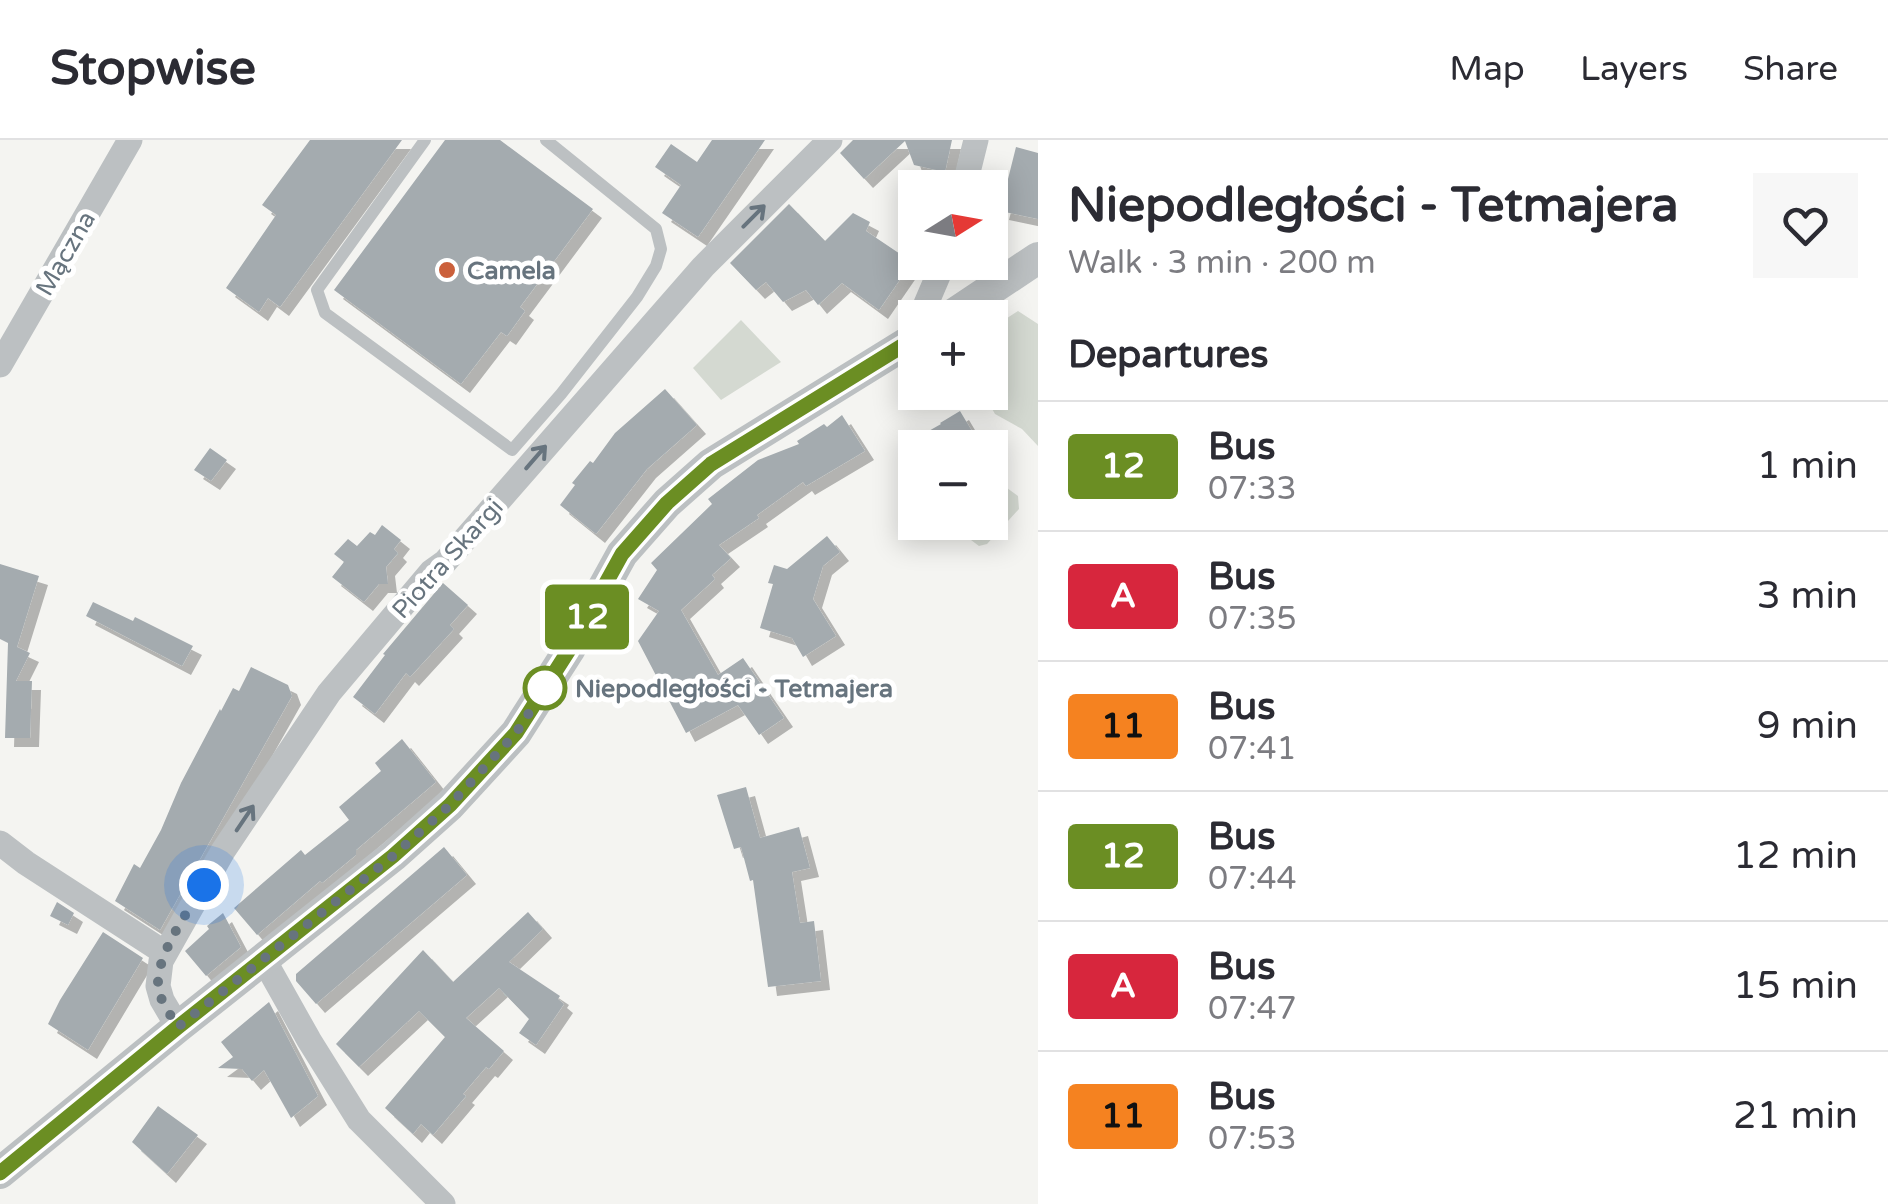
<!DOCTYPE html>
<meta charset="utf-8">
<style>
:root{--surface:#fff;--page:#f7f7f7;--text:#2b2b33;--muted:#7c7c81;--line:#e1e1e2}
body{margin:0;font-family:"Varela Round",sans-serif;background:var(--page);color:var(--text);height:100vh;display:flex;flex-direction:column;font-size:38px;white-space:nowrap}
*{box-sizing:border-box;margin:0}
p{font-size:32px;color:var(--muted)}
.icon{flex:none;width:55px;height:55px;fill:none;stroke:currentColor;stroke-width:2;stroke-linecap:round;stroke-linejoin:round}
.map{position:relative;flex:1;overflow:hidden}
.side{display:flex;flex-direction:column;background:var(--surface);width:850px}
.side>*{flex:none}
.badge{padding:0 20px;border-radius:8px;font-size:35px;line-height:65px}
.needle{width:65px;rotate:79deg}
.tools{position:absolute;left:898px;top:30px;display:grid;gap:20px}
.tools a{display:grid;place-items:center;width:110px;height:110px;border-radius:0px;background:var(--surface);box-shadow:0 5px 25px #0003;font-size:50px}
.you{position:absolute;width:50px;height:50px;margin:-25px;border:8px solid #fff;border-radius:50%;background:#1a73e8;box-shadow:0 0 0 15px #1a73e833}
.map>.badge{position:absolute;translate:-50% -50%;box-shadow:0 0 0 5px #fff}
h2{padding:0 30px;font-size:38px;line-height:90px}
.round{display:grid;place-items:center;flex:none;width:105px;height:105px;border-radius:0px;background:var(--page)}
.headline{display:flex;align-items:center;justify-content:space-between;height:170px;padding:0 30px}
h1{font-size:48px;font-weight:700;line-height:75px}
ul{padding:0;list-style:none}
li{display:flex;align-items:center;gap:30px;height:130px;padding:0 30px;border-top:2px solid var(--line)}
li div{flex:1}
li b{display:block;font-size:38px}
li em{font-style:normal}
li .badge{min-width:110px;font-weight:700;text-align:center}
header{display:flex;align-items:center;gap:60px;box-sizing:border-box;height:140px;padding:0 50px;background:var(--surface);border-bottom:2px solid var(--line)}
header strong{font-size:48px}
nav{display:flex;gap:55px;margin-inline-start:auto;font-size:35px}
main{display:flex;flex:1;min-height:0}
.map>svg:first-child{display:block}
</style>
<header>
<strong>Stopwise</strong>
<nav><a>Map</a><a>Layers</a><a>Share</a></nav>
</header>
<main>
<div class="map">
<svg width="1038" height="1064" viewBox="0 0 1038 1064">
<defs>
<filter id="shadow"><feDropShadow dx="9" dy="9" stdDeviation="0" flood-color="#0004"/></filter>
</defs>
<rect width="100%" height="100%" fill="#f4f4f1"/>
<path fill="#d4d9d1" d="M1018 171 1038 184V306L1022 289 995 274 983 253 990 252V189Z
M741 180 781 222 721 260 693 228Z
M1000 347 1007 348 1018 356 1019 369 987 404 979 406 967 397 965 387 967 383 990 382V357Z"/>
<path fill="#a4abaf" filter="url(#shadow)" d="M310 0H402L280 167 268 158 259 172 226 148 276 75 262 65Z
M445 0H500L593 69 520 167 525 171 507 196 501 192 461 244 334 150Z
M712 0H765L698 97 662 73 681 45 655 27 671 4 697 22Z
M853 0H952L945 32 914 25 905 1 864 39 840 13Z
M1016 7 1038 13V79L1000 71Z
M789 64 825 101 853 73 870 82 866 91 912 122 879 170 842 143 818 165 806 150 783 162 766 142 756 150 730 123Z
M665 249 697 285 647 329 596 394 560 365 575 345 572 343 590 321 593 323 615 293Z
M960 271 982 308H899L941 284 940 283Z
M842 275 865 311 806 346 803 342 757 375 759 378 719 405 731 418 712 435 715 439 681 470 718 535 743 518 784 578 759 595 738 565 686 593 638 501 659 471 638 459 657 430 651 423 712 364 708 359 758 320 799 304 797 301 824 284 827 287Z
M210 308 227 320 211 341 194 330Z
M382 385 401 400 394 409 398 413 386 427 388 444H379L364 462 332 437 344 422 334 414 348 399 357 406 370 392 375 395Z
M827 396 840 412 823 426 813 459 836 496 803 517 792 498 760 488 773 444 768 443 774 425 787 429Z
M0 424 39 436 17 507 30 513 16 541H32L30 598H5L8 503 0 499Z
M443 443 468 465 450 485 454 489 410 537 406 533 375 574 353 557 385 515 383 514Z
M93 462 133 481 135 477 193 506 182 526 86 476Z
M251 527 288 545 292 556 160 790 115 761 134 724 140 728 161 690 181 643 220 569 221 571 233 548 239 551Z
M402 599 436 642 356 710V715L322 743 320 741 257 795 234 768 301 710 305 715 349 680 339 667 381 631 375 623Z
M746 647 760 698 799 687 810 728 792 732 800 783 814 781 821 841 768 847 753 740 750 741 741 707 734 709 717 655Z
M444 707 467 735 316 864 296 841V834Z
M57 762 74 773 68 785 50 776Z
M528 772 543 789 509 822 560 856 558 859 564 864 536 905 519 893 529 879 499 848 466 878 504 911 489 929 486 927 463 954 466 956 433 995 421 984 413 994 385 968 445 897 419 871 359 927 336 904 423 810 453 842Z
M223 773 241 807 206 836 185 811 209 789 207 786Z
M103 792 143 818 88 910 48 884 60 860Z
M269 862 318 956 291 978 264 930 252 941 242 929 218 928 233 917 221 902Z
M158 966 198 995 167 1034 132 1002Z"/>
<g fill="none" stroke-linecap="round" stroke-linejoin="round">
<path stroke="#bcc0c2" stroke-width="12" d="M425 0 317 150 325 173 512 310 561 254 637 157 656 126 661 109 656 89 546 0"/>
<path stroke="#bcc0c2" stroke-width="25" d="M964 48 976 0
M920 178 943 124
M0 225 130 0
M0 703 26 723 165 813
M264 820 309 900 359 980 443 1064
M178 887 162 860 158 846 161 821 223 711 329 553 431 432 445 422 703 127 830 0"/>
<path stroke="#bcc0c2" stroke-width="32" d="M948 178 1038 118
M0 1033 178 887 393 716 450 665 516 593 569 510 622 414 667 363 711 324 915 198"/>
</g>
<defs><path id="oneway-shaft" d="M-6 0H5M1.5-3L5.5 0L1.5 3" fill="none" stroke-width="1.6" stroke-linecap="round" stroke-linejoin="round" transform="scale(2.5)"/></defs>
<g stroke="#67747e">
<use href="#oneway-shaft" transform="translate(754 76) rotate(-45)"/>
<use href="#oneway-shaft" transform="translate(536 317) rotate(-49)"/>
<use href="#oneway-shaft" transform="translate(245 678) rotate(-56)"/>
</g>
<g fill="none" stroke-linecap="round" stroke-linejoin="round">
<g stroke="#fff" stroke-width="22">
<path id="line" d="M0 1033 178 887 393 716 450 665 516 593 569 510 622 414 667 363 711 324 915 198"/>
</g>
<use href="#line" stroke="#6b8e23" stroke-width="15"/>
<path stroke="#67747e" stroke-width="10" stroke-dasharray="0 18" d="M204 745C188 772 157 813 158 845 159 860 170 874 178 887L393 716 450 665 516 593 553 536 545 548"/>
</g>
<circle fill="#cb603b" stroke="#fff" stroke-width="4" cx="447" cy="130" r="10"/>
<circle fill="#fff" stroke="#6b8e23" stroke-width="5" cx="545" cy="548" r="20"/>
<g text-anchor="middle" stroke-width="10" stroke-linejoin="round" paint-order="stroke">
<g font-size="25" fill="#67747e" stroke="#fff">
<text transform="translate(65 113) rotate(-60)" y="9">Mączna</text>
<text transform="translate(447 418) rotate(-48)" y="9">Piotra Skargi</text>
</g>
<g font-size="25" font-weight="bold" fill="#67747e" stroke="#fff" text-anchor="start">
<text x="467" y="139">Camela</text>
</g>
<g font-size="25" font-weight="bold" fill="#67747e" stroke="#fff" text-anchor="start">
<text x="575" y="557">Niepodległości - Tetmajera</text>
</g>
</g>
</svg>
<div class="tools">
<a><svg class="needle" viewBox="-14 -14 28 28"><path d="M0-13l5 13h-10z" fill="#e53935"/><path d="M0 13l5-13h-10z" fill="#7c7c81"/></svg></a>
<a>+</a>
<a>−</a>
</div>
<div class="you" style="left:204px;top:745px"></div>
<b class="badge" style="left:587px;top:477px;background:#6b8e23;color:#fff">12</b>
</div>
<section class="side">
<div class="headline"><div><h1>Niepodległości - Tetmajera</h1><p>Walk · 3 min · 200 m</p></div><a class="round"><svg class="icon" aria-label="heart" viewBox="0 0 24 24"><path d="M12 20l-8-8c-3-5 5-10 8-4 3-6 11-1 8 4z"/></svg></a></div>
<h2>Departures</h2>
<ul>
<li><span class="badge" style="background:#6b8e23;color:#fff">12</span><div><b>Bus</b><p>07:33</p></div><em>1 min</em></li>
<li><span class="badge" style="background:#d7263d;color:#fff">A</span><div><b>Bus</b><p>07:35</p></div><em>3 min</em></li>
<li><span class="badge" style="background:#f58220;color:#111">11</span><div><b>Bus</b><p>07:41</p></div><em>9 min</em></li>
<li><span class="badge" style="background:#6b8e23;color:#fff">12</span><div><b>Bus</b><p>07:44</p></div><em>12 min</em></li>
<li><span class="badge" style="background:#d7263d;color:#fff">A</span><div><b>Bus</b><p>07:47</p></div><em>15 min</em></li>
<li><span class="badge" style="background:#f58220;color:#111">11</span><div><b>Bus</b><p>07:53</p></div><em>21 min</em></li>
</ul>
</section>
</main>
